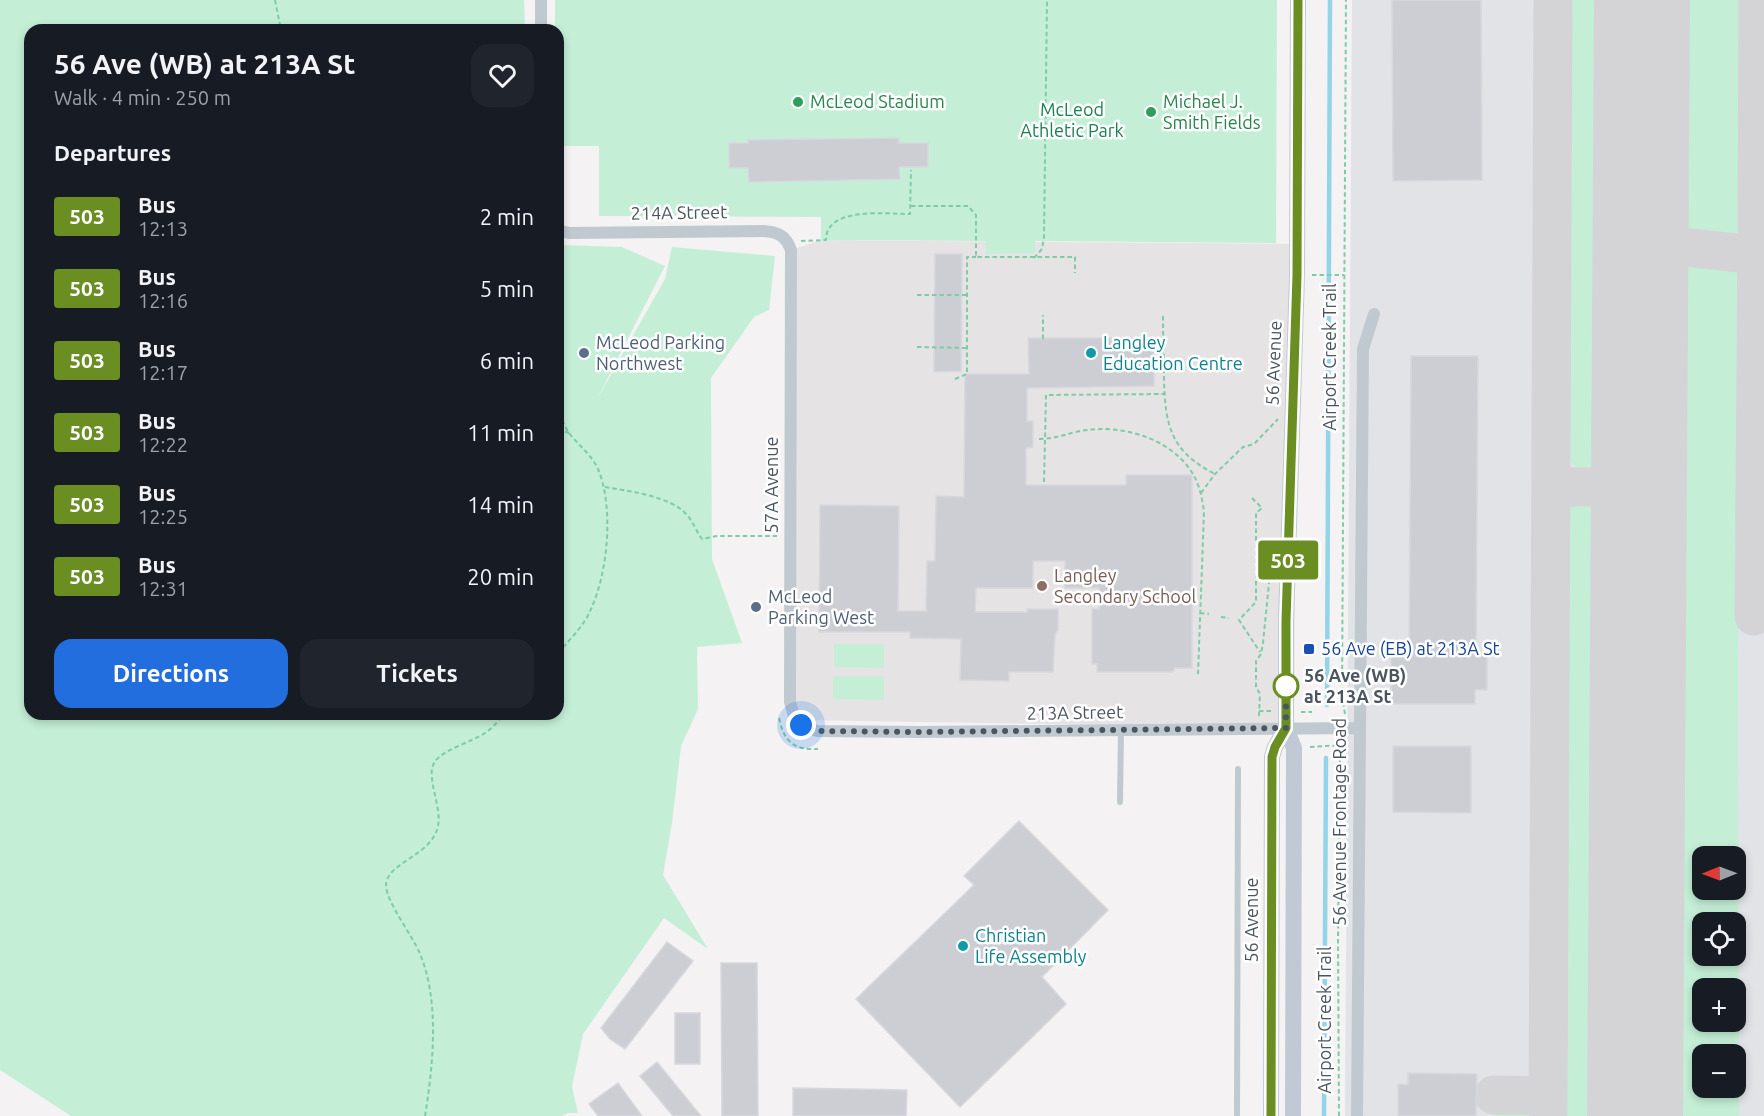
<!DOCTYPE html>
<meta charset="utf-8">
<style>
:root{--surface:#171b24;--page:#20242c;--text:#f1f3f6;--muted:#9ea1a6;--accent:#226ede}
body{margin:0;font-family:Ubuntu,sans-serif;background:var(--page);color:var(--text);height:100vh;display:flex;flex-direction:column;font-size:22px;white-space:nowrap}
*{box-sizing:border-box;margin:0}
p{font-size:20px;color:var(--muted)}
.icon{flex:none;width:33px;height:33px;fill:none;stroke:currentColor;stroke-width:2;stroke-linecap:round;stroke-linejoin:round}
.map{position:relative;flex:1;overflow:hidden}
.details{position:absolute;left:24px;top:24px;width:540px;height:696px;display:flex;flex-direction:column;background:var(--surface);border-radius:18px;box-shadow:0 3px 9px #0003}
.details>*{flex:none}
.badge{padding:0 12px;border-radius:4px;font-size:21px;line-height:39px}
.needle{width:39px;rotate:269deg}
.controls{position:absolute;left:1692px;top:846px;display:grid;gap:12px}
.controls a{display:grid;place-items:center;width:54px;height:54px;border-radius:12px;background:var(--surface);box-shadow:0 3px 9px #0003;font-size:30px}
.you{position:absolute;width:30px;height:30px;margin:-15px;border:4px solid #fff;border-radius:50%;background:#1a73e8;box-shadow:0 0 0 9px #1a73e833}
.map>.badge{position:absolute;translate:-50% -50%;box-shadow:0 0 0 3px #fff}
h2{padding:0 30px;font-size:22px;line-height:54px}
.round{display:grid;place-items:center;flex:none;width:63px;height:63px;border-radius:18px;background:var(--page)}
.headline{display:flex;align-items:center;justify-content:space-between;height:102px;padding:0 30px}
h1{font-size:28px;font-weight:700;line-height:45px}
.button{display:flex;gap:12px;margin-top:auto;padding:12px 30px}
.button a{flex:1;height:69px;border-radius:18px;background:var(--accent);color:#fff;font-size:24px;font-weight:700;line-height:69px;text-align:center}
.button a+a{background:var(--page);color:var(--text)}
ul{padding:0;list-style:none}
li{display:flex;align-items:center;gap:18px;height:72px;padding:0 30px}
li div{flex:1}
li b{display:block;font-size:22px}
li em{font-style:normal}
li .badge{min-width:66px;font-weight:700;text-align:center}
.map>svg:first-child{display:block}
</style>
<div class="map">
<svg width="1764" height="1116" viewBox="0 0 1764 1116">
<rect width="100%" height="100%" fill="#f4f2f2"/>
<path fill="#e5e3e4" d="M821 240 1297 244 1294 728 795 720 791 250Z"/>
<path fill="#e1e3e6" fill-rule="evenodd" d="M1352 0H1764V1116H1345ZM1702 856H1736V890H1702ZM1702 922H1736V956H1702ZM1702 988H1736V1022H1702ZM1702 1054H1736V1088H1702Z"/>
<path fill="#c4efd6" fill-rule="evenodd" d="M0 0H524L525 30H30V714H558V245L622 247 665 266 596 401 665 279 672 247 775 256 769 310 754 317 711 378 712 559 742 643 697 647 698 709 681 746 672 823 663 875 708 949 664 918 583 1034 572 1087 578 1113H568L562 1116H71L0 1070Z
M555 0H1277L1276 243 1035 241V253L986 254 985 241 821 240V217L599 216V146H558V30H555Z
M1562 0H1616L1614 454 1594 472 1579 471 1560 449Z
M1666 0H1749L1746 239 1737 245 1669 237 1664 229Z
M1670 256 1737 263 1764 285V547L1762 616 1738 618 1739 1116H1659L1665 260ZM1702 856H1736V890H1702ZM1702 922H1736V956H1702ZM1702 988H1736V1022H1702ZM1702 1054H1736V1088H1702Z
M1580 494H1593L1613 509 1610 1116H1555L1559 515Z
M834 644H884V668L834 667Z
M833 676H884V700L833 699Z
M1501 1102H1534V1116H1495V1109Z"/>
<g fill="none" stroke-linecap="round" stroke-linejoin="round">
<path stroke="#93d4e9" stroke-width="4.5" d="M1327 705 1330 0
M1324 1116 1326 758"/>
<path stroke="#d4d4d7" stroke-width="39" d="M1758 0 1757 235 1758 249 1763 256 1762 260
M1641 242 1746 254H1764
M1551 487H1639
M1754 616 1757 235
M1494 1095 1548 1096
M1548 1116 1553 0"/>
<path stroke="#d4d4d7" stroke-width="96" d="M1635 1116 1642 0"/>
</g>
<path fill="#ccced4" stroke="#d7d8dd" stroke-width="1.5" d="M1392 0H1481L1482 180 1393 181Z
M899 138V143H928V167H899L900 179 749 182 748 168H729V143H748V140Z
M935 254H962L961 371 934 372Z
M1028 338H1154V386L1027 388V421H1033V447L1026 448V485H1126V475H1192V668H1175L1173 672H1097V664H1092V609H1099V588H1065V561H1033V588H976L975 612H1027V609H1058V630L1055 635 1053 672H1009V681L960 680 961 639 910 638V632H819L820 505 899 506 898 611H926L927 561H935L936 496 964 497 965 374H1029Z
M1411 356H1478L1476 653H1487V690H1475V704H1391V652H1409Z
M1393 746H1471V813L1393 812Z
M1019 821 1108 910 1042 977 1066 1004 960 1107 856 999 974 885 964 876Z
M667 942 693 961 625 1049 610 1039 601 1028Z
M721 963H757L758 1116H722Z
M675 1013H700V1064H675Z
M657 1062 701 1116H673L640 1076Z
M1408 1073 1477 1074 1476 1116H1398V1084L1408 1085Z
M618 1083 623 1090 642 1116H598L589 1104Z
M793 1088 907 1090 906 1116H793Z"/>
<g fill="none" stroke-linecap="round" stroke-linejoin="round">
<path stroke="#7dcca8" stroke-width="2" stroke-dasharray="4.5 3" stroke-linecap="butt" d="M275 0 281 30
M911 206H968L976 215V257H1075V273
M801 241 826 240C826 206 887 214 910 214L911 170
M1034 258 1042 249 1044 237 1047 0
M1312 275H1344
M917 295H967
M1163 316C1163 337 1164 357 1164 378 1165 425 1170 451 1215 474
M1043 339V315
M917 347 967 348
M955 379 967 374V257H976
M558 429 569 433
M1039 439C1054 439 1066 434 1080 431 1119 424 1165 436 1189 468 1199 481 1202 497 1204 512L1198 674
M1044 482 1046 395 1164 394
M605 487C628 491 670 496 686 514 693 521 696 531 702 539L717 536H777
M1201 493 1215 474 1243 447 1254 444 1278 419
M1252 498 1262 508 1256 513V602L1239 620 1260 652
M1200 613 1209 614
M1221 617 1229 618
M558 653C569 640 585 625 591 609 608 572 614 507 598 469 591 454 579 446 569 433 565 427 562 419 559 413
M1259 711H1271
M1301 712H1312
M1345 714 1342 696 1346 0
M1259 716 1260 694 1256 687V661L1261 654 1263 643 1271 563
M779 718C784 742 794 750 818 749
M1310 747 1344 745
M425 1116C433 1067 440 1001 420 954 413 936 386 902 386 885 387 862 432 856 438 826 442 807 426 778 434 763 441 750 472 742 485 733 493 728 498 721 504 714
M1339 1116 1338 939 1340 753 1345 741"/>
<path stroke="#c1c9d0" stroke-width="6" d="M1120 802 1121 730
M1237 1116 1238 769"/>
<path stroke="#c1c9d0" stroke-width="12" d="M541 30V0
M558 230 569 233 764 231C778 232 786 236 791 250L790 702 795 720 801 725 817 731 920 732 1359 728
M1357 1116 1363 349 1374 314"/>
<path stroke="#c1cad4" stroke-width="16" d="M1271 1116 1272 757 1275 747 1286 728
M1293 1116 1294 755V748L1286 728V621L1297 275 1298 0"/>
</g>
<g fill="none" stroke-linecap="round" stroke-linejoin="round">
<g stroke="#fff" stroke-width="14">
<path id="line" d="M1271 1116 1272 757 1275 747 1286 728V621L1297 275 1298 0"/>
</g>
<use href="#line" stroke="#6b8e23" stroke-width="9"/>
<path stroke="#4a555f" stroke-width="6" stroke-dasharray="0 10.8" d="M801 725 817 731 920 732 1286 728V684V686"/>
</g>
<g fill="#2e9e5b" stroke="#fff" stroke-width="2">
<circle cx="798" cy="102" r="6"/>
<circle cx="1151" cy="112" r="6"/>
</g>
<g fill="#5c6f8a" stroke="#fff" stroke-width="2">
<circle cx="584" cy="353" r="6"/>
<circle cx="756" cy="607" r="6"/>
</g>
<g fill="#0f9aa8" stroke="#fff" stroke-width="2">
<circle cx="1091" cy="353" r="6"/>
<circle cx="963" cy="946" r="6"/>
</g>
<circle fill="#8d6e63" stroke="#fff" stroke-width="2" cx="1042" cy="586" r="6"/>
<rect fill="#1a4fb4" stroke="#fff" stroke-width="2" x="1303" y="643" width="12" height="12" rx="3"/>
<circle fill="#fff" stroke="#6b8e23" stroke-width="3" cx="1286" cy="686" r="12"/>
<g text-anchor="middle" stroke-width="5" stroke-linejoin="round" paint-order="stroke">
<g font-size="18" fill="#27864d" stroke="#fff" text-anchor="start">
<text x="810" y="108">McLeod Stadium</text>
<text x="1163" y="108">Michael J.<tspan x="1163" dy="21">Smith Fields</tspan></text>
</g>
<g font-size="18" fill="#1c8051" stroke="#fff">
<text x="1072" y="116">McLeod<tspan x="1072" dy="21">Athletic Park</tspan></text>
</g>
<g font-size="18" fill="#4a555f" stroke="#fff">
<text transform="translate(679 213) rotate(-1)" y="6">214A Street</text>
<text transform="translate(1330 357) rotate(-90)" y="6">Airport Creek Trail</text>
<text transform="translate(1274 363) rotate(-88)" y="6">56 Avenue</text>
<text transform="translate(772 485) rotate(-90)" y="6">57A Avenue</text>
<text transform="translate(1075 713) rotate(-1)" y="6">213A Street</text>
<text transform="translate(1340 822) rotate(-90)" y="6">56 Avenue Frontage Road</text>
<text transform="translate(1252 920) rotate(-90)" y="6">56 Avenue</text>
<text transform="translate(1325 1020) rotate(-90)" y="6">Airport Creek Trail</text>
</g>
<g font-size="18" fill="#4e5e75" stroke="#fff" text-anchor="start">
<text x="596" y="349">McLeod Parking<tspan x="596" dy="21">Northwest</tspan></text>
<text x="768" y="603">McLeod<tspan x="768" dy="21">Parking West</tspan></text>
</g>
<g font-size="18" fill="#0d838f" stroke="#fff" text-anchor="start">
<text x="1103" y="349">Langley<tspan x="1103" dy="21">Education Centre</tspan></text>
<text x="975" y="942">Christian<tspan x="975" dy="21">Life Assembly</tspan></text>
</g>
<g font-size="18" fill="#785e54" stroke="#fff" text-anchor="start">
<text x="1054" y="582">Langley<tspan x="1054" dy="21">Secondary School</tspan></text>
</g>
<g font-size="18" fill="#164399" stroke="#fff" text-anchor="start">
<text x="1321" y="655">56 Ave (EB) at 213A St</text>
</g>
<g font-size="18" font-weight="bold" fill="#4a555f" stroke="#fff" text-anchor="start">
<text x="1304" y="682">56 Ave (WB)<tspan x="1304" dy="21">at 213A St</tspan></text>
</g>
</g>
</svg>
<div class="controls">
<a><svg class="needle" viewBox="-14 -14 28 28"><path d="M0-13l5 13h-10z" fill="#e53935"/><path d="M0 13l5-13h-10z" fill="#9ea1a6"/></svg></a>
<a><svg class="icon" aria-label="locate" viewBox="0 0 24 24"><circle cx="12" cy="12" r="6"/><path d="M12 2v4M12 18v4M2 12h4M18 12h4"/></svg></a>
<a>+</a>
<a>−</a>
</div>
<div class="you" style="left:801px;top:725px"></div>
<b class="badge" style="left:1288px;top:560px;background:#6b8e23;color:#fff">503</b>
<section class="details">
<div class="headline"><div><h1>56 Ave (WB) at 213A St</h1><p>Walk · 4 min · 250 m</p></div><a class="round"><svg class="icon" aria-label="heart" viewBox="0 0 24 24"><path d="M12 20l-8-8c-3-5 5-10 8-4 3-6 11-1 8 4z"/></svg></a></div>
<h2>Departures</h2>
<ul>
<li><span class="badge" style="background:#6b8e23;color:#fff">503</span><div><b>Bus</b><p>12:13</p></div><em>2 min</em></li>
<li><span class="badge" style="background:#6b8e23;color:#fff">503</span><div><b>Bus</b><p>12:16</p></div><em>5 min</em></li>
<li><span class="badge" style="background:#6b8e23;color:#fff">503</span><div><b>Bus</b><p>12:17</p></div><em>6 min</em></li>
<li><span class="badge" style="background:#6b8e23;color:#fff">503</span><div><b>Bus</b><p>12:22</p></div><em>11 min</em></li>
<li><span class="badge" style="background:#6b8e23;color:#fff">503</span><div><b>Bus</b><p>12:25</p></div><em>14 min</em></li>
<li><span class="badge" style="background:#6b8e23;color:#fff">503</span><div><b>Bus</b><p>12:31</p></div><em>20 min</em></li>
</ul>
<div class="button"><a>Directions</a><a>Tickets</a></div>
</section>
</div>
